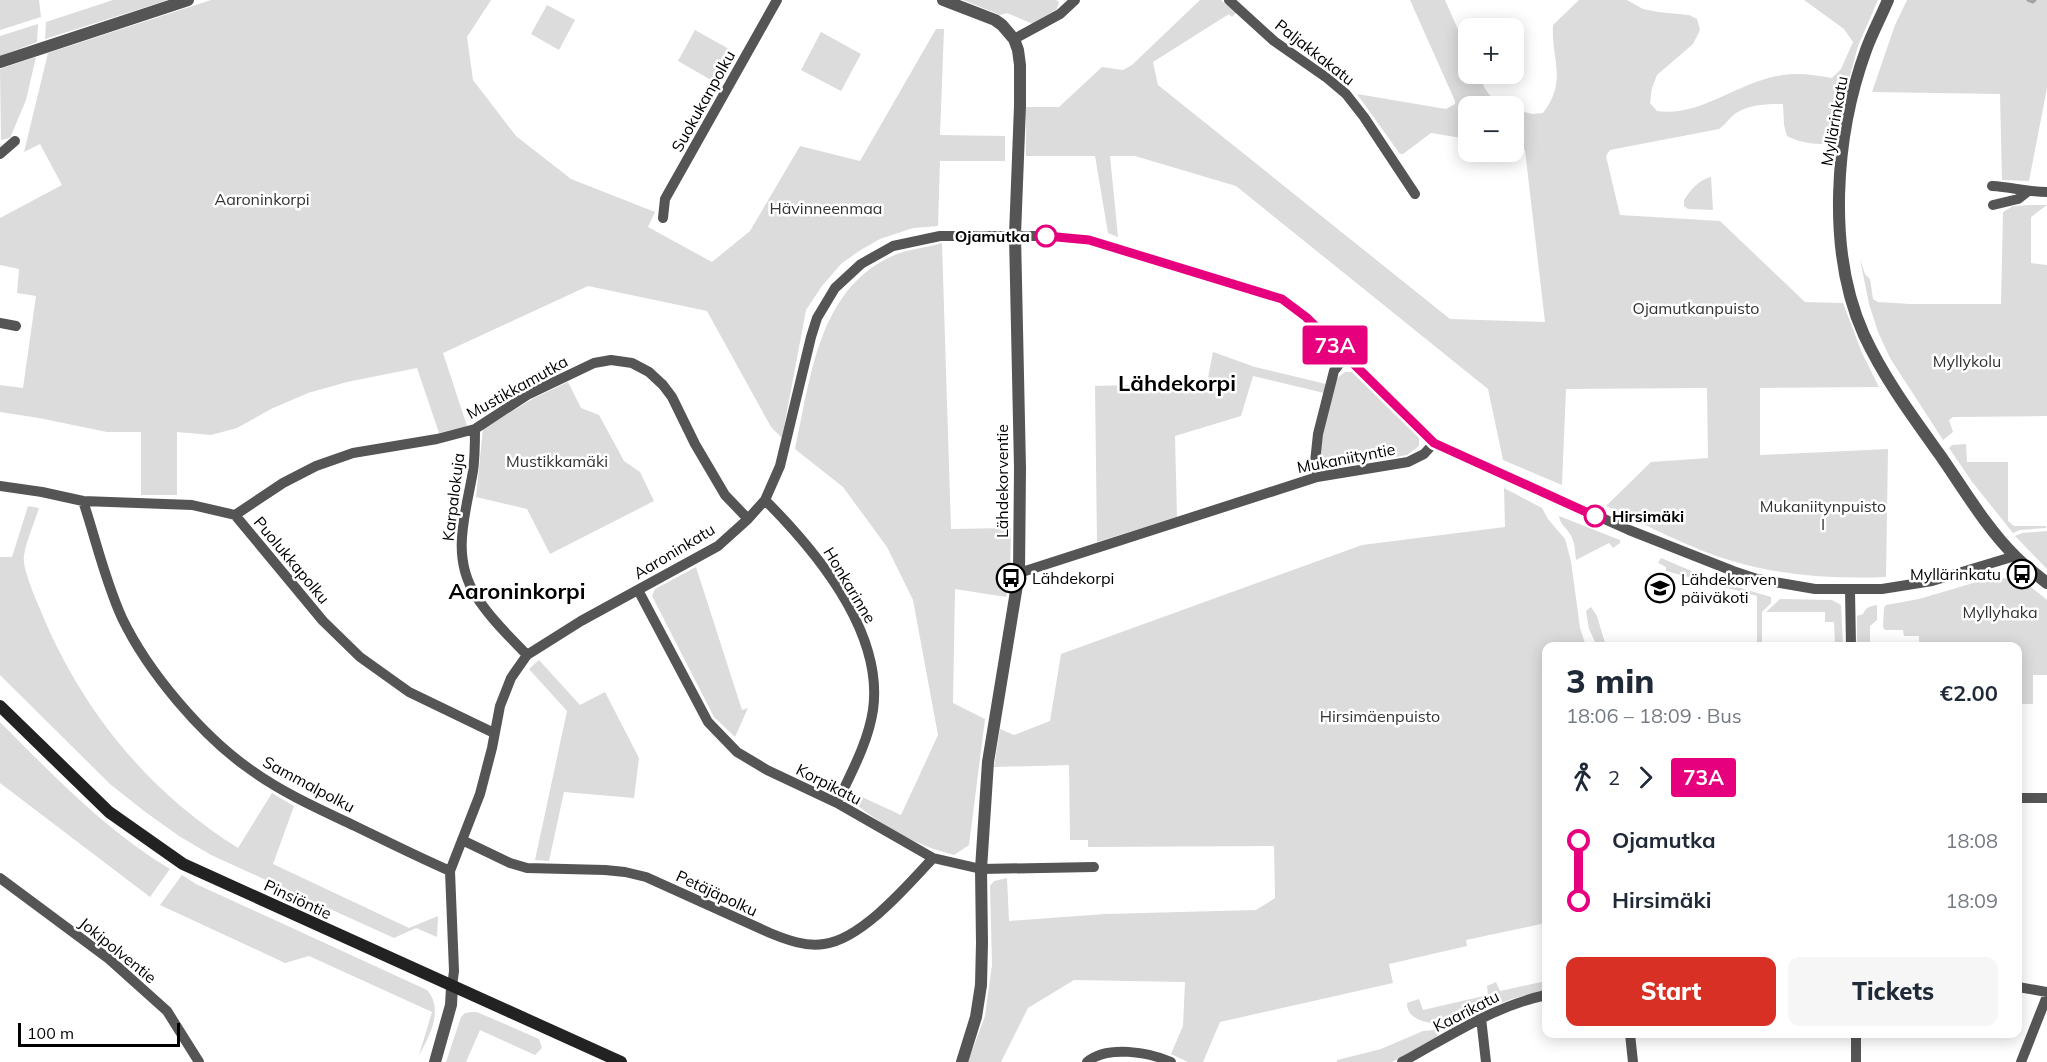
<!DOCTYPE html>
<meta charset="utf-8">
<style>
:root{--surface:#fff;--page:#f6f6f7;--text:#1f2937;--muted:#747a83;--accent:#d93025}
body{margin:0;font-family:Mulish,sans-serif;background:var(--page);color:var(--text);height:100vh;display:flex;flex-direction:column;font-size:22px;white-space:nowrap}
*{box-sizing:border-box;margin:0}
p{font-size:20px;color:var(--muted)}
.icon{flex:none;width:33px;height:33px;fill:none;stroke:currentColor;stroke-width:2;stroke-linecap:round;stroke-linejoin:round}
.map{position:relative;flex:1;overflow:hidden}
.panel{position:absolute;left:1542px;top:642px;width:480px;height:396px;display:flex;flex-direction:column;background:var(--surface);border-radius:12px;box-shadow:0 3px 15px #0003}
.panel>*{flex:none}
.badge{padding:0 12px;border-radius:4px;font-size:21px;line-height:39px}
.buttons{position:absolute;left:1458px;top:18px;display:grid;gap:12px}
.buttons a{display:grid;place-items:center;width:66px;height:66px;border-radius:12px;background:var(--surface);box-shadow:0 3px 15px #0003;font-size:30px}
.scale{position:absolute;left:18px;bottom:15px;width:162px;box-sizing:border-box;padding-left:6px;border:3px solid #000;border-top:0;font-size:16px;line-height:21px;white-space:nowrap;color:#000;-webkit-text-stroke:4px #fff;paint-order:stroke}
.map>.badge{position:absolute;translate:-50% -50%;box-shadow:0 0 0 3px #fff}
.legs{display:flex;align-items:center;gap:9px;height:66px;padding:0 24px;font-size:20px}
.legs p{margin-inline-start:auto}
.head{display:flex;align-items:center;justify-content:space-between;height:102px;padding:0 24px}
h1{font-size:33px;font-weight:800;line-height:45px}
.cta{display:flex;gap:12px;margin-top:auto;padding:12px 24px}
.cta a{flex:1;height:69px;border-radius:12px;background:var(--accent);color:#fff;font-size:24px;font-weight:800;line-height:69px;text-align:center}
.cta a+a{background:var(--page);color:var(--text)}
ul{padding:0 24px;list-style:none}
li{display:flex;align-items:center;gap:21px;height:60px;font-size:22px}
li i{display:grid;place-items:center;width:9px;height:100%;margin:0 8px;background:currentColor}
li i::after{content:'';width:15px;height:15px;margin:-8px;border:4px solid;border-radius:50%;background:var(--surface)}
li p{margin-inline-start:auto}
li:first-child i{background:linear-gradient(#0000 50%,currentColor 0)}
li:last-child i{background:linear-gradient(currentColor 50%,#0000 0)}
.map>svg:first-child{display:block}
</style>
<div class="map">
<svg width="2047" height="1062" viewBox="0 0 2047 1062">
<rect width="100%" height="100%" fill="#fff"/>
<path fill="#dcdcdc" d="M0 0H39L41 17 0 30Z
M113 0H168L45 39 46 22Z
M211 0H491L467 37 473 80 516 136 571 179 655 212 648 227 712 262 750 231 800 146 860 161 936 29H944L940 135 1005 136V161H940L938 226 913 228 880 239 859 251 841 264 822 286 806 310 782 438 771 427 707 311 588 286 443 353 467 426 439 433 417 368 347 382 308 393 271 409 237 428 211 435 177 432V495H141V432H107L39 418 0 412V385L23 388 36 296 17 293 19 269 0 265V218L62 185 40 144 24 152 48 53Z
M963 0H1056L1059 2 1057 9 1033 24 1007 13 1000 15Z
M1200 0H1221L1236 13 1232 17 1229 14 1153 62 1158 85 1450 319 1545 322 1525 150 1514 148V109L1532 114 1543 113C1568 80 1551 60 1553 25L1579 0H1627L1643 9 1658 12 1689 15 1697 19 1700 30 1693 44 1657 75 1652 88 1650 103 1657 111C1700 117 1735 84 1777 76 1796 72 1813 75 1832 78L1841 69 1853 42 1844 29 1804 0H1878L1858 46 1845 94 1836 143C1817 145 1803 144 1787 136L1784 125 1783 104C1767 104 1751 104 1736 113 1730 117 1726 124 1719 129L1610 150 1606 156 1620 215 1720 221 1805 302 1843 303 1862 353 1879 387 1760 388V455L1888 449 1886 577C1834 579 1783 576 1732 561 1688 548 1647 525 1606 506L1651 462 1708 458 1707 388 1566 389 1562 485 1503 460 1488 389 1236 186 1135 156H1110L1118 237 1108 233 1095 156H1026V107H1059L1102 67 1123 70 1132 65Z
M1410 0H1445L1468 52V74H1479C1486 93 1489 98 1508 106H1468V139L1431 133 1403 154H1400L1357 94 1446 109 1455 104V101Z
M1907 0H2047V88L2029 181 2002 180 2000 94 1872 92 1895 25Z
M547 5 575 20 559 50 531 34Z
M38 24 37 42 0 56V36Z
M695 30 727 48 734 56 718 84 678 61Z
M821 32 861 54 841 91 801 70Z
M36 57 26 100 10 138 1 140 0 69Z
M1711 177 1713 210 1688 209 1684 206V200C1691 190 1698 180 1711 177Z
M2031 205H2047L2031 217V263L2047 265V416L1953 417 1949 420 1953 432 1943 440 1890 358 1878 332 1869 304 1860 259 1865 274 1870 279 1873 299 1878 302 1911 304H2001L2003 212 2013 206Z
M942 243 951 529 1011 528 1010 583 1006 597 955 589 953 703 985 719 969 845 954 855C911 844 886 827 851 801L849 797V791L901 815 938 735 913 600 887 547 843 487 795 449C811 377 818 286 897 254 911 249 928 247 942 243Z
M1213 352 1255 367 1326 384 1324 393 1253 376 1241 416 1175 436 1177 517 1097 542 1095 386 1207 383Z
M1345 372H1352L1360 375 1419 436V446L1407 455 1342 466H1333L1321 458C1318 434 1330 400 1337 378Z
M568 382 581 408 599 415 624 461 640 472 654 501 550 554 527 509 476 497 483 429 534 398Z
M1966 444 1967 462H2008V521L2014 526H2046V528L2020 530 2013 533 1973 483 1949 448 1952 445Z
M1504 488 1542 508 1548 519 1565 539 1571 561 1580 628 1586 646H1546V923L1466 940 1467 946 1389 964 1393 983 1220 1022 1203 1062H1188L1171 1054 1183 1026 1185 982 1074 980 1028 1008 1001 1062H968L985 1016 992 965 990 886 994 881 1007 878 1009 921 1105 914 1256 910 1275 898 1274 846 1088 847V840H1070L1069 765 994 767 1000 729 1014 735 1050 721 1061 654 1362 545 1505 527Z
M28 506 39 508C34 524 26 541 24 556 22 568 35 597 40 609 80 708 147 791 238 848L272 793 294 806 273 864 409 928 438 916 437 937 416 928 394 938 211 855 179 836 144 811 110 784 0 675V557H12Z
M1559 516 1620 540V543L1613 548 1609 543 1576 560C1575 551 1575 541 1570 534 1565 527 1560 524 1559 516Z
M2047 531V569L2015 536 2022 533Z
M1661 558 1713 580 1771 597V603L1762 612V646H1757V596L1666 571V567L1658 563Z
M696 567 742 710 748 708 735 737 714 717 652 596 655 589Z
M1998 578C2022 578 2029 585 2047 600V675H2033V704H2018V646H1919V636H1904L1903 630H1885L1883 627 1884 608 1886 605 1919 599 1987 579Z
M1780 599 1832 600 1841 605 1843 646H1835L1834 622H1825V612H1766Z
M1877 605V620L1870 626V646H1857V616L1863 614C1866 607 1870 606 1877 605Z
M1591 607 1597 616 1606 646H1597L1589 629 1586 611Z
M539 660 580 705 605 692 639 758 634 798 564 792 549 861 535 860 567 711 529 669Z
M0 722C53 775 105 830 170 869L150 897 0 783Z
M182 875 196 884 427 990C444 1009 430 1036 419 1055L432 1012 309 956 285 963 160 905Z
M1546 981V991C1531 994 1516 997 1501 1003 1487 1007 1475 1016 1462 1020 1447 1026 1406 1026 1407 1003L1419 999 1423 1010 1488 995 1487 986 1496 982 1500 991Z
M472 1012H477L539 1039 542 1048 535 1055 480 1030 466 1062H446L461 1017 465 1013Z
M1435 1030 1438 1035 1434 1039 1392 1062H1337V1060L1381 1049 1423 1031Z"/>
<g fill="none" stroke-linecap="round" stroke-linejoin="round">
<path stroke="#a3a3a3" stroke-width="3" d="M2028 0 2033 2 2035 0"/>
<path stroke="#555" stroke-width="10" d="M1229 0 1274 41 1327 78 1346 94 1364 117 1415 194
M1014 39 1060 14 1075 0
M0 154 15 141
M1992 186C2011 187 2028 192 2047 192
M1993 205 2018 199 2027 192
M663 218 665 199 777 0
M0 323 16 326
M475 429C475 443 475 457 473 471 466 513 450 556 476 596 490 618 509 636 527 655
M1317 477 1315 462 1318 434 1334 371 1346 355
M0 486 42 492 83 501 192 505 235 515 323 621 360 657 409 692 494 733
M765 500C816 551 884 632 873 710 868 743 851 773 837 803
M83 501C96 540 105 581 122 618 148 672 202 736 251 770 283 793 319 809 355 826 386 841 418 857 450 871
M235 515 283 483 316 466 353 453 437 439 475 429 527 395 594 363 611 360 632 363 649 372 663 385 672 397 695 444 725 495 748 519
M1019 573 1317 477 1408 462 1424 454 1434 443
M638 590 708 722 737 752 767 770 837 803 933 858 981 869 1094 867
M1850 590 1851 646
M2018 798H2047
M462 840 510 863 527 868 605 870 625 872 646 877 770 933C787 940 806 947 824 944 862 939 908 885 933 858
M0 878 109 959 167 1011 199 1062
M452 987 454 971 450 871 480 794 492 748 500 706 511 678 527 655 581 621 718 546 748 519 765 500 780 466 811 337 817 318 835 288 861 264 893 246 940 236H1061L1089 240 1282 299 1306 317 1434 443 1629 530 1733 571 1757 579 1815 589H1882L1932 581 2015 556
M2018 987 2047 992
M1481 1018 1486 1062
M1630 1034 1633 1062
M1856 1034V1062
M1087 1062C1107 1045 1149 1052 1171 1062
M1402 1062C1450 1036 1492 1007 1546 995
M2021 1062 2047 996"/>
<path stroke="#555" stroke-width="12" d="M943 0 995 20 1002 25 1014 39 1018 50 1020 65V106L1015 235 1020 468 1019 573 988 762 981 869 982 943 981 985 976 1017 962 1062
M1888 0C1881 17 1872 33 1866 50 1835 135 1826 251 1864 335 1884 378 1912 416 1940 455 1963 488 1987 529 2016 557 2025 566 2037 575 2047 583
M0 62 188 0
M435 1062 451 1005 452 987"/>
<path stroke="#222" stroke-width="12" d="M0 706 109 812 183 864 621 1062"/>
</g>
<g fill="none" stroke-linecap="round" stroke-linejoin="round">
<g stroke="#fff" stroke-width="14">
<path id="line-1" d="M1046 236 1089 240 1282 299 1306 317 1434 443 1595 516"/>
</g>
<use href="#line-1" stroke="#e6007e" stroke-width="9"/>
</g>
<defs>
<g id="bus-ring" transform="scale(1.5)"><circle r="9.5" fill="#fff" stroke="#000" stroke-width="1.5"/><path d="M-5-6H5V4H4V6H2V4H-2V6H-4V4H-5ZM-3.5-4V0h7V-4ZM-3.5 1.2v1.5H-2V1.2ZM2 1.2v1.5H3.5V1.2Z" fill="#000"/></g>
<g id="school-ring" transform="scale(1.5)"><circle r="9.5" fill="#fff" stroke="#000" stroke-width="1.5"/><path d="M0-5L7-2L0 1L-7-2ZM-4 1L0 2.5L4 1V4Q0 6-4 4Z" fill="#000"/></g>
</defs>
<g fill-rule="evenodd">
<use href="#bus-ring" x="2022" y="574"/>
<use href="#bus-ring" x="1011" y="578"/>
<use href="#school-ring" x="1660" y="588"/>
</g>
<g fill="#fff" stroke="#e6007e" stroke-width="3">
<circle cx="1046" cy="236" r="10"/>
<circle cx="1595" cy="516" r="10"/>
</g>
<g text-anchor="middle" stroke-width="5" stroke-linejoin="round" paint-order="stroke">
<g font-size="16" fill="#000" stroke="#fff">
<text transform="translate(1315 52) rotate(38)" y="6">Paljakkakatu</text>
<text transform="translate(703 101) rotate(-61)" y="6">Suokukanpolku</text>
<text transform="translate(1834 121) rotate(-80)" y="6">Myllärinkatu</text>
<text transform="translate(517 387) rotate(-29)" y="6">Mustikkamutka</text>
<text transform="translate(1346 458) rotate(-11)" y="6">Mukaniityntie</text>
<text transform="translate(1002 481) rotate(-90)" y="6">Lähdekorventie</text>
<text transform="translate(453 497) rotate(-83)" y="6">Karpalokuja</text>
<text transform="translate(674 551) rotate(-31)" y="6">Aaroninkatu</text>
<text transform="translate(292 560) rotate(50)" y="6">Puolukkapolku</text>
<text transform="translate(850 585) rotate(59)" y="6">Honkarinne</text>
<text transform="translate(309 784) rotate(28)" y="6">Sammalpolku</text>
<text transform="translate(829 784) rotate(27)" y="6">Korpikatu</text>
<text transform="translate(717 893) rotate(25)" y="6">Petäjäpolku</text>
<text transform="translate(298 899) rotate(25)" y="6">Pinsiöntie</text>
<text transform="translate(118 950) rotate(39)" y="6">Jokipolventie</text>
<text transform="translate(1466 1011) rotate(-27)" y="6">Kaarikatu</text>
</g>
<g font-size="16" fill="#333" stroke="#fff">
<text x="262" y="205">Aaroninkorpi</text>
<text x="826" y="214">Hävinneenmaa</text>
<text x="1696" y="314">Ojamutkanpuisto</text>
<text x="1967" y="367">Myllykolu</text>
<text x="557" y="467">Mustikkamäki</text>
<text x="1823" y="512">Mukaniitynpuisto<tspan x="1823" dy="18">I</tspan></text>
<text x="2000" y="618">Myllyhaka</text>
<text x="1380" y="722">Hirsimäenpuisto</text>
</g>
<g font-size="16" font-weight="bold" fill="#000" stroke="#fff" text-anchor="end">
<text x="1030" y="242">Ojamutka</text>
<text x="1612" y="522" text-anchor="start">Hirsimäki</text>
</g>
<g font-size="16" fill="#000" stroke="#fff" text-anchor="start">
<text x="2001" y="580" text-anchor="end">Myllärinkatu</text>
<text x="1032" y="584">Lähdekorpi</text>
<text x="1681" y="585">Lähdekorven<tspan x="1681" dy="18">päiväkoti</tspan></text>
</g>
<g font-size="22" font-weight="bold" fill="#000" stroke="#fff">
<text x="1177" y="391">Lähdekorpi</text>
<text x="517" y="599">Aaroninkorpi</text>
</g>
</g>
</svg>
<div class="buttons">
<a>+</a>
<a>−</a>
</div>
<div class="scale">100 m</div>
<b class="badge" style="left:1335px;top:345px;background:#e6007e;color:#fff">73A</b>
<section class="panel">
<div class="head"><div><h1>3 min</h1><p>18:06 – 18:09 · Bus</p></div><b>€2.00</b></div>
<div class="legs"><svg class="icon" aria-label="walk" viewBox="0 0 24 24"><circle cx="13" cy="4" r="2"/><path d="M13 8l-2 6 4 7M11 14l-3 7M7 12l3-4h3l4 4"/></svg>2<svg class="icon" aria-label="forward" viewBox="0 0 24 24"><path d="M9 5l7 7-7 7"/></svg><b class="badge" style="background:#e6007e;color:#fff">73A</b></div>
<ul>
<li><i style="color:#e6007e"></i><b>Ojamutka</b><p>18:08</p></li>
<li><i style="color:#e6007e"></i><b>Hirsimäki</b><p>18:09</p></li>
</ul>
<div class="cta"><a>Start</a><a>Tickets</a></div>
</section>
</div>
